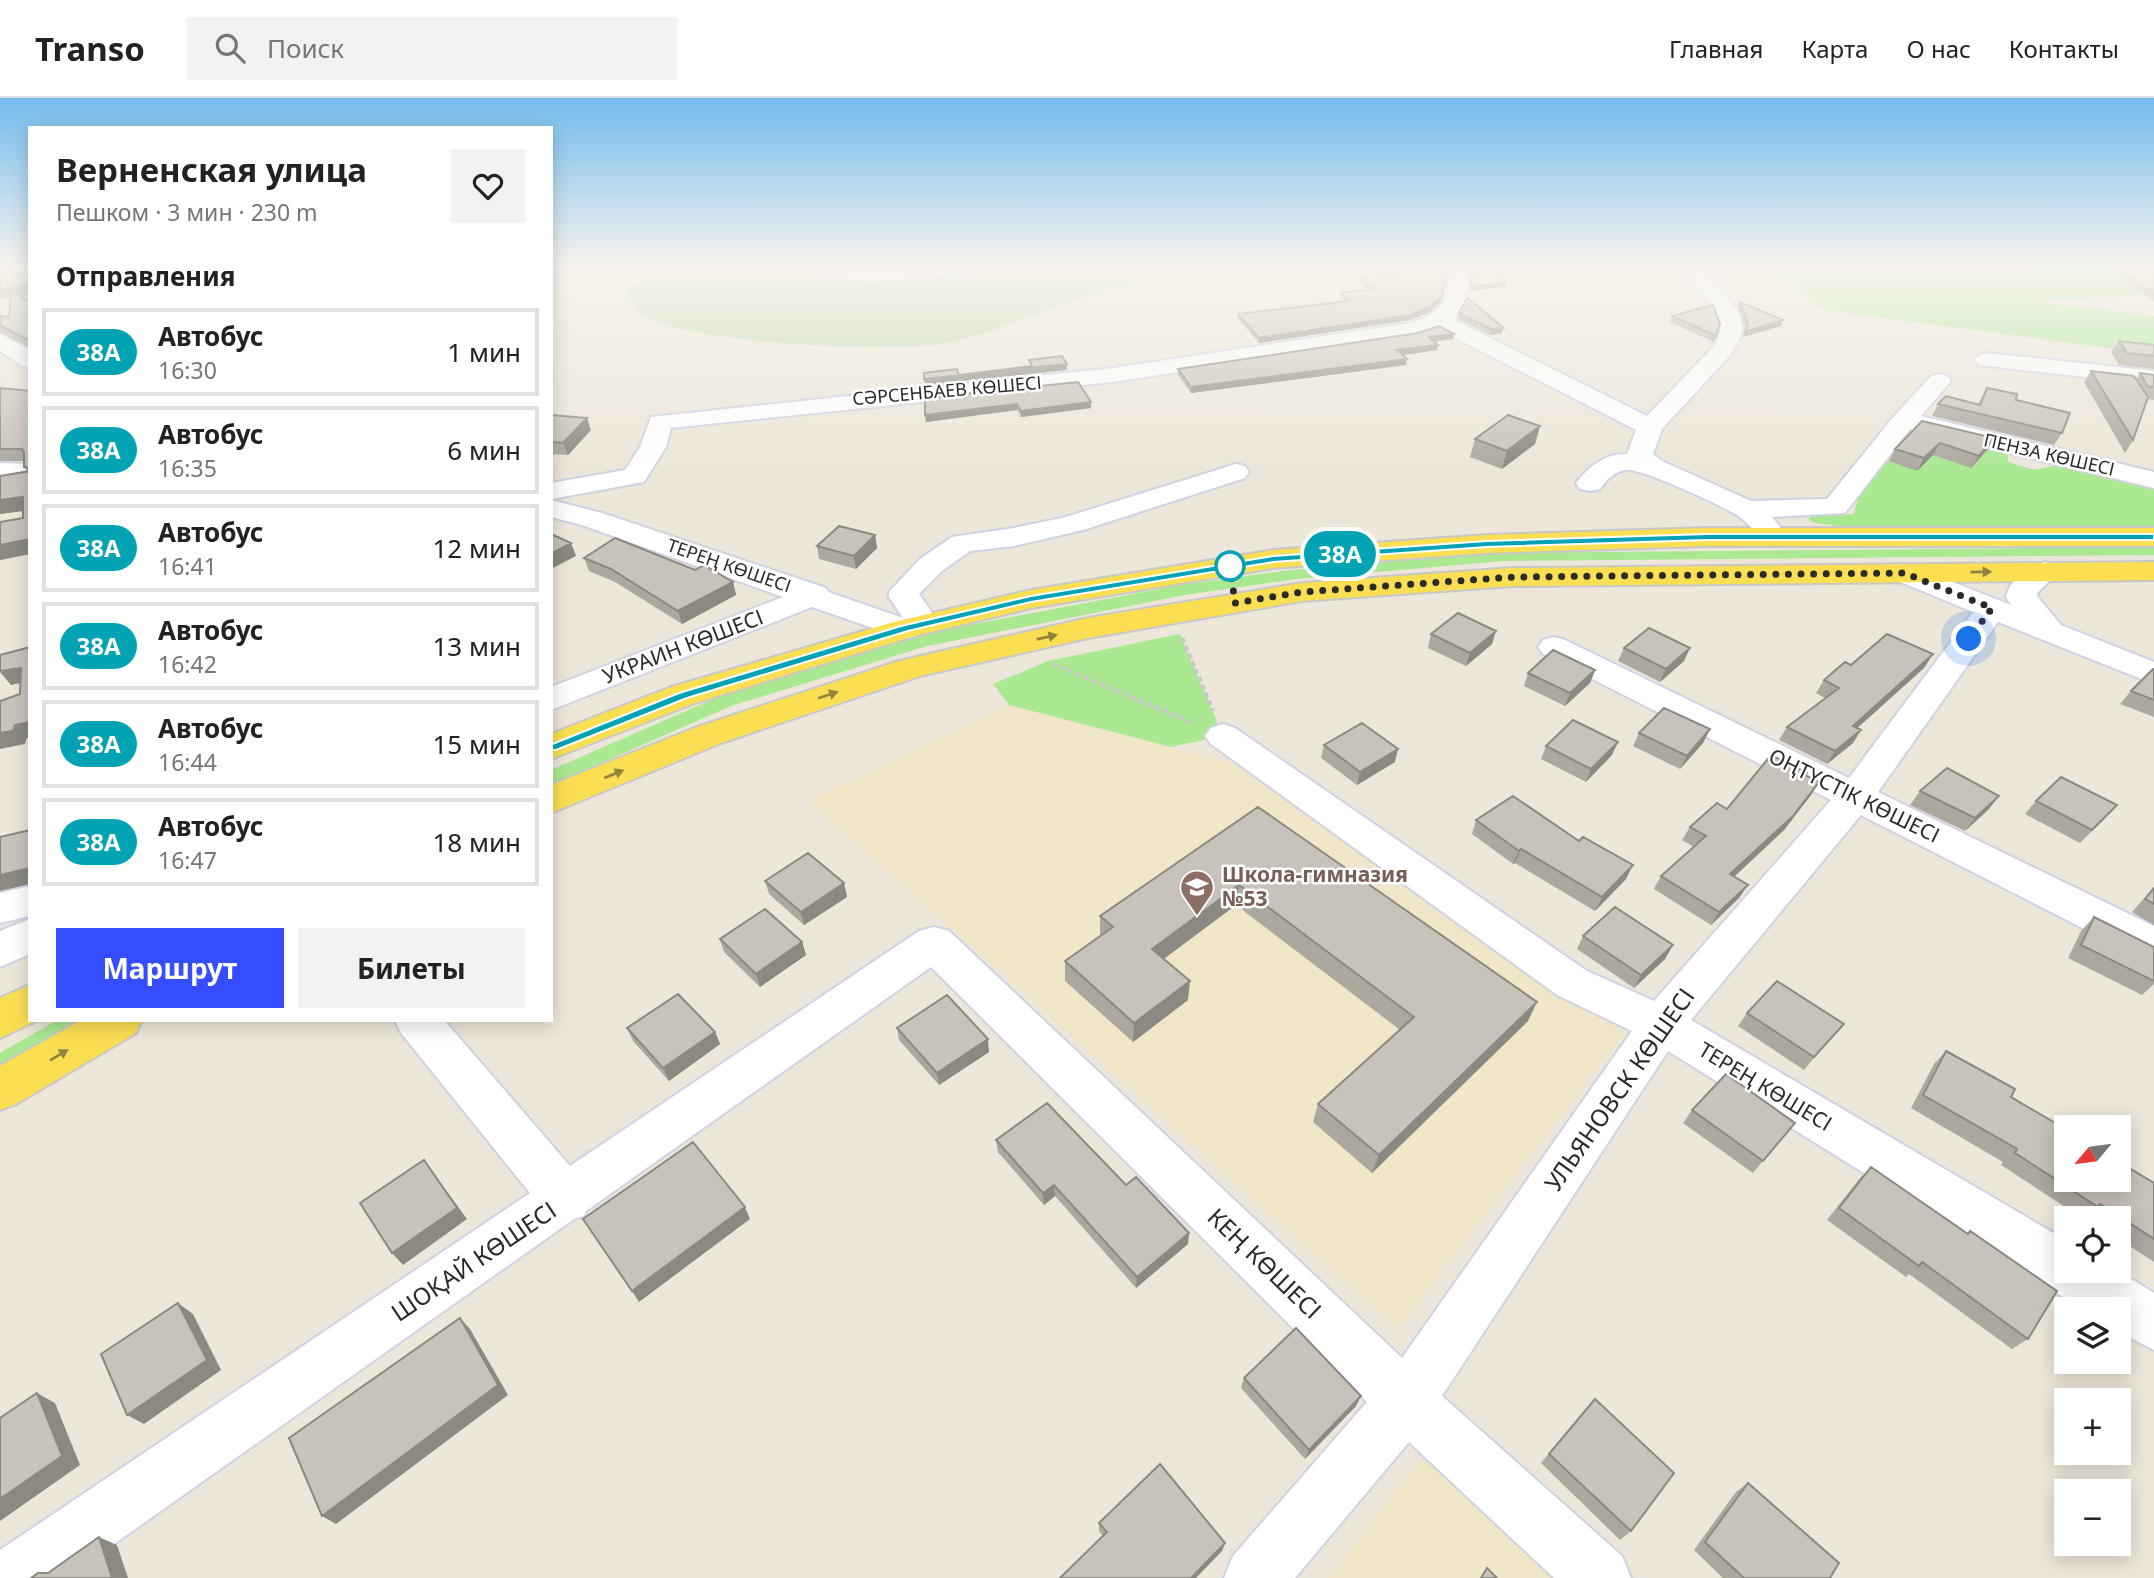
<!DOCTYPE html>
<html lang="ru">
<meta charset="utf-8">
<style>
:root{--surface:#fff;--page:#f2f2f2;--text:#222;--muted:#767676;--line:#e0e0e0;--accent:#354dff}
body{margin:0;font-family:"Noto Sans",sans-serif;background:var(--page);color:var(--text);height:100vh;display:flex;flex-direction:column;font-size:26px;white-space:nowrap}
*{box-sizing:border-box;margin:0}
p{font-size:23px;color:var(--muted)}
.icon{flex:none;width:38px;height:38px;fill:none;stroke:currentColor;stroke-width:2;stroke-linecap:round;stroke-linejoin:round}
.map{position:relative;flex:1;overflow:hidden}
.side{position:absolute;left:28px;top:28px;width:525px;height:896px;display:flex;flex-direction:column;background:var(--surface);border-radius:0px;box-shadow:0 4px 18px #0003}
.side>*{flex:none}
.badge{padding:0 14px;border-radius:23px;font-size:24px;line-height:46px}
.needle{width:46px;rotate:241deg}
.buttons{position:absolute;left:2054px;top:1017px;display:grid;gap:14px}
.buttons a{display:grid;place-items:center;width:77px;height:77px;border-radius:0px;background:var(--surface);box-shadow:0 4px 18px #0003;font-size:35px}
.you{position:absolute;width:35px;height:35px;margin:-18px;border:5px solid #fff;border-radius:50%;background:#1a73e8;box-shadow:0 0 0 10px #1a73e833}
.map>.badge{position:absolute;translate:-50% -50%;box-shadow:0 0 0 4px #fff}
h2{padding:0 28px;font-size:26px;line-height:63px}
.round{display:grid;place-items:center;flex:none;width:74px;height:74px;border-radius:0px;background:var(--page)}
.headline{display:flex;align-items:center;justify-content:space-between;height:119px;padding:0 28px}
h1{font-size:33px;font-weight:700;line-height:52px}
.action{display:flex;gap:14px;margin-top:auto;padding:14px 28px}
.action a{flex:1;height:80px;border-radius:0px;background:var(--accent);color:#fff;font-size:28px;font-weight:700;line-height:80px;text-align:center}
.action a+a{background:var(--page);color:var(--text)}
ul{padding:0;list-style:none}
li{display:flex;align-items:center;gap:21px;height:88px;margin:0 14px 10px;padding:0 14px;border:4px solid var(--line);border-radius:0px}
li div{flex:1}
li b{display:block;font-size:26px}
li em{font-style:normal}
li .badge{min-width:77px;font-weight:700;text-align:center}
header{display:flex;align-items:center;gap:42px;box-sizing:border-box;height:98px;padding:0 35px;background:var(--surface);border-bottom:2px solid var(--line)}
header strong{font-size:33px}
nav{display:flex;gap:38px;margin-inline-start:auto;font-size:24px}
.search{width:490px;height:63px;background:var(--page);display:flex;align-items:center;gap:18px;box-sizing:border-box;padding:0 24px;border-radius:0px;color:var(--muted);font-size:26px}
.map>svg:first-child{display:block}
</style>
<header>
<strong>Transo</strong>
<div class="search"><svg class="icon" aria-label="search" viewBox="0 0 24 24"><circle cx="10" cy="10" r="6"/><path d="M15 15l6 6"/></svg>Поиск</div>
<nav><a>Главная</a><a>Карта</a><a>О нас</a><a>Контакты</a></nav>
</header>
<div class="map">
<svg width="2154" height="1480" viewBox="0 0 2154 1480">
<rect width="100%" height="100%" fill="#ede6da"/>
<path fill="#f0e6c8" d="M1009 607 1233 666 1624 935 1398 1230 809 703Z
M1430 1350 1572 1480H1329Z"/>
<path fill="#aae892" d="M1773 167H2154V197L2029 203 2154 218V256L1824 212Z
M1912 333 2008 352V364L2034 372 2062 366 2154 386V428L1853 430 1815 425 1808 421 1813 418 1854 416C1856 393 1893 348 1912 333Z
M2154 449V457L1503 463 1297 481 1185 497 927 548 731 608 551 687V672L727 595 922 536 1180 487 1290 472 1500 455Z
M1180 536 1223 638 1171 649 1009 607 993 586 1048 563Z
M57 922H89L0 975V955Z"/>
<path fill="#c1d8b0" d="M663 167H1211C1176 181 1139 185 1103 194 1050 208 998 235 946 245 897 255 676 246 641 215 635 210 631 200 627 193Z"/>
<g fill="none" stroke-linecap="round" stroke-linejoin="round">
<g stroke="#d0d2e4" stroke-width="4">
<path id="minor" d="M807 167 871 171 978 167 975 171C942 179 830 196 807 167Z
M1450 167H1470L1466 200 1454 222 1647 318 1715 247 1721 232 1717 216 1681 167H1702L1739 215 1743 232 1733 254 1662 331 1653 356 1662 363 1751 403 1827 401 1895 317 1931 278 1939 276 1947 278 1951 283 1921 318 2154 374V390L1910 331 1845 415 1772 419 1780 429 1776 435C1752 441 1753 426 1735 416 1720 407 1639 369 1625 372 1614 374 1606 382 1600 391L1590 393 1580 391 1576 385C1588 369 1606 355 1627 356L1636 332 1438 231 1416 238 1113 284 671 330 666 349 644 384 551 401V385L625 372 640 349 651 319 1113 270 1411 225C1444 214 1450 202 1450 167Z
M0 236 30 252V270L22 268 0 253Z
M1987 255 2154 273V287L1979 267 1975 262 1979 257Z
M0 365 30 366V382L0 381Z
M1236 366 1245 368 1249 374 1245 380 1083 432 1014 448 970 453 942 473 919 496 940 526 935 533 919 534 916 538 905 541 812 509 551 612V589L783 499 582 427 551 419V402L602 415 826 490 828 494 903 520 889 499V494L920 461 952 439 1014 430 1066 419Z
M2045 464 2056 467 2060 473 2038 494 2037 498 2061 527 2154 564V586L1998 524 1878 694 2154 828V863L2139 859 1861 717 1691 922 2067 1143V1172H2117L2154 1195V1252L2119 1234V1211H2082L1668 953 1442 1298 1622 1458 1631 1480H1554L1409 1344 1295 1480H1224L1233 1458 1367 1304 931 869 586 1113 584 1118 574 1121 66 1480H0V1452L530 1095 401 935 395 922H444L570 1068 919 833 934 829 949 833 1402 1260 1632 933 1557 897 1211 646 1205 638 1211 630 1223 626 1235 630 1587 873 1654 903 1831 702 1543 556 1538 549 1543 542 1554 539 1565 542 1849 680 1973 514 1893 481 1889 475 1893 469 1904 466 1915 469 2011 507 2006 499C2010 481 2028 468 2045 464Z
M30 788V818L0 825V795Z
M30 821V856L0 869V833Z"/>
</g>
<g stroke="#c8c8c8" stroke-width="4">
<path id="major" d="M1707 430H2154V448H1707L1487 455 1273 470 1031 510 915 538 695 605 551 661V636L671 589 894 524 1031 492 1273 452 1487 437Z
M2154 464V482L1513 488 1302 503 1088 540 920 578 721 645 551 715V687L697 629 899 563 1088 520 1302 485 1513 470Z
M30 887V922H38L0 940V900Z
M81 922H142L136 935 16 1006 0 1012V968Z"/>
</g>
<path stroke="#c8c8c8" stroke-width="4.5" stroke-dasharray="5 3.5" stroke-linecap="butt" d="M1182 540 1213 613
M1053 566 1193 625"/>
<use href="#minor" fill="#fff" fill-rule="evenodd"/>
<use href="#major" fill="#fbdf52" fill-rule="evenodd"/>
</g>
<path fill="#aca8a0" d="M30 167V197L22 199 30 203V250L0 234V218L9 219 10 202 0 200V181L25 174V170L0 177Z
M1415 167H1449L1441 204 1430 214 1410 222 1259 245 1238 221V216L1343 204 1340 200 1341 195 1367 192 1358 184 1359 179 1421 172Z
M2102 167H2154V204Z
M1740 204 1781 228 1743 239 1746 231 1738 210Z
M1459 215 1502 235 1490 237 1458 221Z
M1672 218 1720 226 1714 244 1670 224Z
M1454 236 1453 241 1435 244 1437 252 1403 257 1406 267 1191 295 1178 277V271Z
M2119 243 2154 247V271L2119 267 2111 254Z
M2091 273 2136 281 2140 275 2154 277V302L2147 301 2133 342 2125 355 2084 284Z
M0 290 30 293V456L0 462V424L23 420V413L0 416V378L27 373 24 369V363H0Z
M1987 290 2016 302 2062 335 2054 347 1932 318 1938 306 1978 307Z
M925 300 1091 310 1021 319 1017 312 926 324Z
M551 317 591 332 568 357 551 356Z
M1922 323 1987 352 1971 370 1933 357 1917 373 1889 363 1895 351Z
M1540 328 1535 346 1502 371 1470 359 1475 341Z
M875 437 877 450 856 471 819 461 817 448Z
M584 460 695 472 733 484 736 497 682 526 615 484 589 473Z
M1431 536 1492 546 1466 568 1428 550Z
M1624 550 1684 563 1660 584 1618 563Z
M1933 556 1924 570 1857 630 1853 645 1827 666 1779 642 1787 629 1825 600 1816 595 1824 582 1851 567Z
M2154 571V619L2120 606 2131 593Z
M1595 572 1590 585 1565 608 1524 588 1528 575Z
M1710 631 1703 645 1680 671 1633 648 1639 635Z
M1324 647 1395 664 1357 687 1321 660Z
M1546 648 1612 657 1586 684 1541 661Z
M1807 675 1806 678 1819 684 1811 697 1784 732 1734 779 1739 800 1711 827 1654 791 1661 778 1694 749 1682 742 1690 729Z
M1920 693 1989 711 1965 733 1910 707Z
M2036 703 2105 720 2080 745 2025 716Z
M1258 709 1528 923 1372 1075 1313 1024 1318 1006 1400 932 1236 807 1164 861 1188 902 1133 944 1065 883V863L1100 838V818Z
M1476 722 1626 781 1595 813 1515 765 1513 766 1472 736Z
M765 783 844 785 847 799 804 827 769 796Z
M2154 789V827L2132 814Z
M2094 819 2154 849V886L2142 897 2068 860 2081 833Z
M1583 838 1673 847 1665 861 1634 890 1577 851Z
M720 841 802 844 806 857 760 889 724 854Z
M1747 915 1833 938 1804 972 1738 928Z
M627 930 715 934 720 946 669 983 633 943Z
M897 930 989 954 939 987 899 942Z
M1946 953 2011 999 2154 1085V1164L2119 1141V1120H2088L2086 1118 2082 1120 2001 1067 2003 1064 1911 1010 1934 966Z
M1692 1012 1795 1025 1753 1075 1683 1025Z
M996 1042 1126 1087 1189 1135 1188 1146 1136 1190 1055 1098 1044 1107 998 1054Z
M1871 1069 1967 1136 1970 1133 2028 1241 2012 1251 1909 1176 1906 1179 1827 1122 1859 1081Z
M1244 1280 1356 1308 1305 1361 1241 1290Z
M1595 1301 1631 1433 1620 1442 1541 1365Z
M1748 1385 1830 1480H1723L1694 1452 1736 1394Z
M1099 1425 1225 1445 1222 1453 1103 1438 1099 1433Z"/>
<path fill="#8c8882" d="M0 167H30V168L0 177Z
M1449 167 1441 204 1430 214 1410 222 1259 245V240Z
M1509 172 1508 177 1492 179 1493 174Z
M30 184V197L11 202 4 191Z
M1506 184 1505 189 1469 193 1471 188Z
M1783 222 1781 228 1743 239 1745 234Z
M1504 230 1502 235 1490 237 1491 231Z
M1454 236 1453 241 1428 244 1429 239Z
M1438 247 1437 252 1396 258 1397 252Z
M1407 261 1406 267 1191 295V289Z
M1067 266V272L925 287 924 281Z
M1091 304V310L1021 319V313Z
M1017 306V312L926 324 925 317Z
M587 320 591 332 568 357 563 345Z
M1540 328 1535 346 1502 371 1507 353Z
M1994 340 1987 352 1971 370 1979 358Z
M1940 345 1933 357 1917 373 1924 360Z
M23 399 30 412 0 416V402Z
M875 437 877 450 856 471 854 458Z
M30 441V456L0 462V447Z
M571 445 576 458 551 471V456Z
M733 484 736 497 682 526 678 513Z
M1496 533 1492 546 1466 568 1470 555Z
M1690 550 1684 563 1660 584 1666 571Z
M1933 556 1924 570 1845 641 1853 628Z
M21 570 30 583 11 587 0 574Z
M1595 572 1590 585 1565 608 1570 595Z
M30 624V640H27L25 646 0 651V635L15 627Z
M1710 631 1703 645 1680 671 1687 658Z
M1861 632 1853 645 1827 666 1835 653Z
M1618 644 1612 657 1586 684 1591 671Z
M1398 651 1395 664 1357 687 1360 674Z
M1819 684 1811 697 1784 732 1722 790 1730 776Z
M1999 698 1989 711 1965 733 1975 720Z
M1521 751 1515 765 1513 766 1519 753Z
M1633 767 1626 781 1595 813 1602 799Z
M30 770V786L0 793V777Z
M844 785 847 799 804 827 801 814Z
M1239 787 1236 807 1151 870 1152 851Z
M1748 787 1739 800 1711 827 1719 814Z
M802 844 806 857 760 889 756 876Z
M1673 847 1665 861 1634 890 1641 877Z
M1190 883 1188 902 1133 944 1134 925Z
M1537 904 1528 923 1372 1075 1379 1057Z
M715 934 720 946 669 983 663 970Z
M988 941 989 954 939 987 937 975Z
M424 1062 467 1121 403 1167 392 1155Z
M1054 1087 1055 1098 1044 1107 1043 1095Z
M745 1109 750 1121 639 1204 632 1193Z
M1189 1135 1188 1146 1136 1190 1137 1179Z
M178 1205 193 1216 221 1272 144 1326 127 1317Z
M460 1220 470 1231 508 1297 336 1426 322 1418Z
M37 1295 55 1305 80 1367 0 1423V1401Z
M1361 1298 1356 1308 1305 1361 1309 1352Z
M99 1439 117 1447 128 1480H112Z
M1225 1445 1222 1453 1196 1480H1191Z"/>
<path fill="#c8c3ba" stroke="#8c8882" stroke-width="2" d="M25 167H30V184L4 191H0V181L25 174Z
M1423 167H1449L1442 198 1431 208 1411 217 1259 240 1238 216 1349 203 1341 195 1373 191 1359 179 1428 171Z
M1473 167H1503L1509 172 1493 174 1506 184 1471 188Z
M2113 167H2154V196Z
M11 194 30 203V243L0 227V218L9 219Z
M1467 200 1504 230 1491 231 1459 215Z
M1740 204 1783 222 1745 234 1748 226Z
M1713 207 1720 226 1716 238 1672 218Z
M1439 228 1454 236 1429 239 1438 247 1397 252 1407 261 1191 289 1178 271 1418 235Z
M2119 243 2154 247V258L2127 255Z
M1062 258 1067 266 924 281V275L957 271 959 277 1032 268 1029 262Z
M2091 273 2134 278 2148 299 2133 342Z
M2140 275 2154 277V289H2148Z
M1078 284 1091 304 1021 313 1017 306 925 317V300Z
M0 290 30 293V370L24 369V354L22 351H0Z
M1987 290 2017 296 2016 302 2070 315 2062 335 1938 306 1946 298 1980 307Z
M551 317 587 320 563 345 551 344Z
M1508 317 1540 328 1507 353 1475 341Z
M1922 323 1994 340 1979 358 1940 345 1924 360 1895 351Z
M30 373V441L0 447V424L23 420V399L0 402V378Z
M839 428 875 437 854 458 817 448Z
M551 436 571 445 551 456Z
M615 440 695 472 704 467 733 484 678 513 611 471 584 460Z
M1458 515 1496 533 1470 555 1431 536Z
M1649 530 1690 550 1666 571 1624 550Z
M1887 536 1933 556 1853 628 1861 632 1835 653 1787 629 1839 590 1824 582 1845 564 1851 567Z
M30 549V624L15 627 13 633 0 635V603L20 596 21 570 0 573V557Z
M1553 552 1595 572 1570 595 1528 575Z
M2153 571H2154V602L2131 593Z
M1664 610 1710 631 1687 658 1639 635Z
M1573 622 1618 644 1591 671 1546 648Z
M1362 625 1398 651 1360 674 1324 647Z
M1771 657 1807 675 1805 677 1819 684 1793 718 1730 776 1748 787 1719 814 1661 778 1706 738 1690 729 1717 705 1727 711Z
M1947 670 1999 698 1975 720 1920 693Z
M2061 679 2117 707 2092 732 2036 703Z
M1513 698 1579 743 1583 739 1633 767 1602 799 1521 751 1519 753 1476 722Z
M1258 709 1537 904 1379 1057 1318 1006 1414 919 1239 787 1152 851 1190 883 1134 925 1065 863 1113 829 1100 818Z
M30 732V770L0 777V739Z
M808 755 844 785 801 814 765 783Z
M2154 790V806L2145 801Z
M1615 809 1673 847 1641 877 1583 838Z
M765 811 802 844 756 876 720 841Z
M2094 819 2154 849V883L2081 847Z
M1777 883 1844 926 1814 959 1747 915Z
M678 896 715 934 663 970 627 930Z
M947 897 988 941 937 975 897 930Z
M1946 953 2015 991 2011 999 2067 1032V1082H2119V1064L2154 1085V1141L2100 1106 2098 1109 2015 1055 2017 1051 1923 997Z
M1726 976 1795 1025 1763 1063 1692 1012Z
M1047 1005 1126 1087 1136 1079 1189 1135 1137 1179 1054 1087 1043 1095 996 1042Z
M693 1044 745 1109 632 1193 583 1121Z
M424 1062 457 1110 392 1155 360 1105Z
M1871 1069 1968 1136 1970 1133 2057 1193 2028 1241 1922 1164 1919 1168 1839 1110Z
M178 1205 207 1262 127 1317 101 1256Z
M460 1220 498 1287 322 1418 289 1340Z
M1296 1230 1361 1298 1309 1352 1244 1280Z
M37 1295 62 1358 0 1401V1320Z
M1595 1301 1674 1375 1631 1433 1549 1356Z
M1160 1366 1225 1445 1191 1480H1060L1107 1434 1099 1425Z
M1748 1385 1839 1465 1830 1480H1744L1705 1444Z
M99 1439 112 1480H31L38 1475H48Z
M1487 1470 1497 1480H1481Z"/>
<defs><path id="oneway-solid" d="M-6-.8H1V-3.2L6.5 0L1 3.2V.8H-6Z" transform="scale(1.75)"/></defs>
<g fill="#92843e">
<use href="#oneway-solid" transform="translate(1981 474) rotate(-1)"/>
<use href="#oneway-solid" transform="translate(1047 539) rotate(-13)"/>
<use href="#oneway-solid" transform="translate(828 597) rotate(-18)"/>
<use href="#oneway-solid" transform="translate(614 676) rotate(-22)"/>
<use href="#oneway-solid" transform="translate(59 957) rotate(-31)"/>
</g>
<linearGradient id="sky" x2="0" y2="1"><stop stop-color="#73bbee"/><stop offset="0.45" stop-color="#f7f4ee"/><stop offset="1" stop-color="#f7f4ee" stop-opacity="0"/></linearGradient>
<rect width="2154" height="374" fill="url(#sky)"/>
<path fill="#00a3b4" stroke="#fff" stroke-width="2" d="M1707 436H2154V442H1707L1487 449 1273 464 1031 504 908 533 687 600 556 652H547L545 649 679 595 901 528 1031 498 1273 458 1487 443Z"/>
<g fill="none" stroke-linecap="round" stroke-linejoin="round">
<path stroke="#2a2a2a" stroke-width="7" stroke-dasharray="0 12.6" d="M1230 468 1235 505 1302 494 1513 479 1904 475 1992 510 1969 541"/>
</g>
<defs>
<g id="school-pin" transform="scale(1.75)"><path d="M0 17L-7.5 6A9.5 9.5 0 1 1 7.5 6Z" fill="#8d6e63" stroke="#fff"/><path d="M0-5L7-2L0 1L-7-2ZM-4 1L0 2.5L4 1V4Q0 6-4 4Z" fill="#fff"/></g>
</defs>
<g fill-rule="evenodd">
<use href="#school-pin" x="1197" y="789"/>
</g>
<circle fill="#fff" stroke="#00a3b4" stroke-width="3.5" cx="1230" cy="468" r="14"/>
<g text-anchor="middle" stroke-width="5" stroke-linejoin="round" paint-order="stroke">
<g font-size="18" fill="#2a2a2a" stroke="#fff">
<text transform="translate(947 293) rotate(-5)" y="6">СӘРСЕНБАЕВ КӨШЕСІ</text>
<text transform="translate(2049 357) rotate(13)" y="6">ПЕНЗА КӨШЕСІ</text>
<text transform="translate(729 468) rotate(19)" y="6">ТЕРЕҢ КӨШЕСІ</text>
</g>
<g font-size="21" fill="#2a2a2a" stroke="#fff">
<text transform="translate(683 549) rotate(-21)" y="7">УКРАИН КӨШЕСІ</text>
<text transform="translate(1854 698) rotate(26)" y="7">ОҢТҮСТІК КӨШЕСІ</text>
<text transform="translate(1765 989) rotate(31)" y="7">ТЕРЕҢ КӨШЕСІ</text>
</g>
<g font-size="21" font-weight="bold" fill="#785e54" stroke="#fff" text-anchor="start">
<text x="1222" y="784">Школа-гимназия<tspan x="1222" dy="24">№53</tspan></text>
</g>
<g font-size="24" fill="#2a2a2a" stroke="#fff">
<text transform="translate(1620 992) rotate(-55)" y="8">УЛЬЯНОВСК КӨШЕСІ</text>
<text transform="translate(474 1164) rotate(-34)" y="8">ШОҚАЙ КӨШЕСІ</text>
<text transform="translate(1264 1166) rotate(44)" y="8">КЕҢ КӨШЕСІ</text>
</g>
</g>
</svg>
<div class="buttons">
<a><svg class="needle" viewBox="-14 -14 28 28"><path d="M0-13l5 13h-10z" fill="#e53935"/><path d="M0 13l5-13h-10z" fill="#767676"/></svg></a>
<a><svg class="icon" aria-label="locate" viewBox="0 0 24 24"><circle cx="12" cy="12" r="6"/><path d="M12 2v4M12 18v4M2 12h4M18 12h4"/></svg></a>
<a><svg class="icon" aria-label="layers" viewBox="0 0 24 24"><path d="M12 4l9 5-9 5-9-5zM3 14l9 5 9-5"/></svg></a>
<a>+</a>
<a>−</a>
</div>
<div class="you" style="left:1969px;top:541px"></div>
<b class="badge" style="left:1340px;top:456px;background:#00a3b4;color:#fff">38А</b>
<section class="side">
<div class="headline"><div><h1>Верненская улица</h1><p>Пешком · 3 мин · 230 m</p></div><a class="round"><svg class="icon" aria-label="heart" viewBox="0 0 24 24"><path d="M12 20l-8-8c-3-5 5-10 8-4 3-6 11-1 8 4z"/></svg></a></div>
<h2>Отправления</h2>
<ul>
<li><span class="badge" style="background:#00a3b4;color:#fff">38А</span><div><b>Автобус</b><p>16:30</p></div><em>1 мин</em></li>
<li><span class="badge" style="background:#00a3b4;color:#fff">38А</span><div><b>Автобус</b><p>16:35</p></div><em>6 мин</em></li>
<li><span class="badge" style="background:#00a3b4;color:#fff">38А</span><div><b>Автобус</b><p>16:41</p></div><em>12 мин</em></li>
<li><span class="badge" style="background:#00a3b4;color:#fff">38А</span><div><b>Автобус</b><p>16:42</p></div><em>13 мин</em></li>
<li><span class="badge" style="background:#00a3b4;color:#fff">38А</span><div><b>Автобус</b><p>16:44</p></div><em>15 мин</em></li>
<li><span class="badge" style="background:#00a3b4;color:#fff">38А</span><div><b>Автобус</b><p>16:47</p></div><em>18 мин</em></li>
</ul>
<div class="action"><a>Маршрут</a><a>Билеты</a></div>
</section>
</div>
